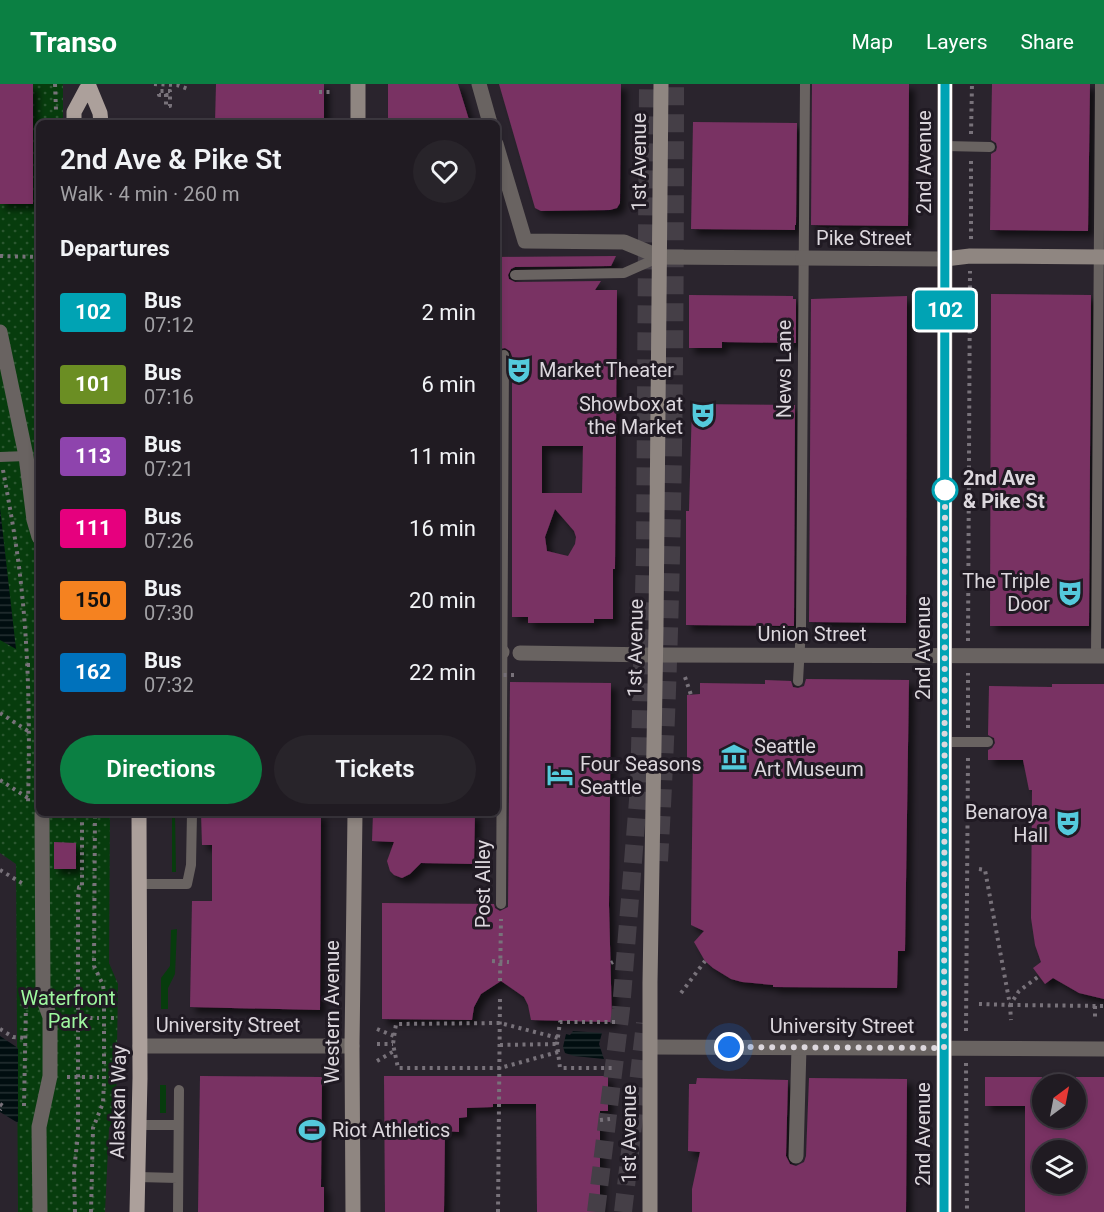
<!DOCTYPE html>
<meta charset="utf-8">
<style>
:root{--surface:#201b22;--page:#28242a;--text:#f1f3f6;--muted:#a2a1a5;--line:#3d3940;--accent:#0b8043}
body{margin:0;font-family:Roboto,sans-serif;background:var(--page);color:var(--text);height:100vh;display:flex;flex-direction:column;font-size:22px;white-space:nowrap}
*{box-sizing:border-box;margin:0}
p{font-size:20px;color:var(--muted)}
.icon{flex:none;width:33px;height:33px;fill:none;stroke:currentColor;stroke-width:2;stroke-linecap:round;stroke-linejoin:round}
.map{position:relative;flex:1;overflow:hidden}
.details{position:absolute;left:36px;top:36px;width:464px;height:696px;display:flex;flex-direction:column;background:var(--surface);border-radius:9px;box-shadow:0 3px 9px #0003,0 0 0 2px var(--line)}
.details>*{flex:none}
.badge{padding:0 12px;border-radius:4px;font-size:21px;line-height:39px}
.needle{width:39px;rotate:32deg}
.controls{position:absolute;left:1032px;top:990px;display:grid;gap:12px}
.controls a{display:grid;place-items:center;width:54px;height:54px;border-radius:50%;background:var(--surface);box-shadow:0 3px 9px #0003,0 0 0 2px var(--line);font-size:30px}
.you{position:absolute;width:30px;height:30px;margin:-15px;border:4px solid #fff;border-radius:50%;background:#1a73e8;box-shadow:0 0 0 9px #1a73e833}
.map>.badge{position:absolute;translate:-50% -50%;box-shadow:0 0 0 3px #fff}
h2{padding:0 24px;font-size:22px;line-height:54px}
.round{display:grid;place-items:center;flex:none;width:63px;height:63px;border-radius:32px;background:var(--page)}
.summary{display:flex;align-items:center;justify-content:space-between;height:102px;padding:0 24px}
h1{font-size:28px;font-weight:600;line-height:45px}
.button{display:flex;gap:12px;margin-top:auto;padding:12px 24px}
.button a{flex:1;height:69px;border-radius:36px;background:var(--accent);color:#fff;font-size:24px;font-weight:600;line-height:69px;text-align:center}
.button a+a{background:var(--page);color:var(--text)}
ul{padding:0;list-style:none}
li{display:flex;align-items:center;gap:18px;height:72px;padding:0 24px}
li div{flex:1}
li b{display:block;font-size:22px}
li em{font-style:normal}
li .badge{min-width:66px;font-weight:700;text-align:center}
header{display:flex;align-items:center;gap:36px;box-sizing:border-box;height:84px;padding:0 30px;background:var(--accent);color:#fff}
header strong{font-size:28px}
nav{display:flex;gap:33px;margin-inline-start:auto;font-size:21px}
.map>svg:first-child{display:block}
</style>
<header>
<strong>Transo</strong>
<nav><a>Map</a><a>Layers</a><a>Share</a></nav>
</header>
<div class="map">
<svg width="1104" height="1128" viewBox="0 0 1104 1128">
<defs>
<pattern id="park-dots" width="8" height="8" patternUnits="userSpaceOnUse" patternTransform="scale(1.5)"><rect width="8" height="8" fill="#073c0d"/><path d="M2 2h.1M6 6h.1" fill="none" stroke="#2b5730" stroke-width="1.8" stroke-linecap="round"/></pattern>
<pattern id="water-rules" width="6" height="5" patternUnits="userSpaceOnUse" patternTransform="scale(1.5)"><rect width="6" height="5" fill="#010e10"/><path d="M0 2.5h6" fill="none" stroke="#253032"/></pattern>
<filter id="shadow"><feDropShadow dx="5.5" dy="5.5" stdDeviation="3" flood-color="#0009"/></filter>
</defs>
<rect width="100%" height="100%" fill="#2a242d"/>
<path fill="#073c0d" d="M172 732H175L176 788H172Z
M177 845 175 890 168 904V925H161V894L170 882 171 846Z
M160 1001H166V1029H160Z"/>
<path fill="url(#park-dots)" d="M0 0H63V39H39V729H110L109 879 118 900 116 1030 109 1044 105 1128H18L16 780 0 769Z"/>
<path fill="url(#water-rules)" d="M0 424 16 565 0 556Z
M573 947 602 949 599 960 604 975 574 972 565 969 563 963 566 950 570 951Z
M0 952 18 964V1039L0 1028Z"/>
<path fill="#793263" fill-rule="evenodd" filter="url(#shadow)" d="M0 0H33V120H0Z
M216 0H324V39H215Z
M388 0H458L470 39H388Z
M499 0H621L620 119 617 124 610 126 541 127 535 124Z
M812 0H909L908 142 811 141Z
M992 0H1090L1088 147 990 146 991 70 996 67 997 63 996 59 991 56Z
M693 38 797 39 796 141H795V146L691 145Z
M616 172 611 182 515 183 511 185 508 191 509 195 515 198 601 197 595 206H617L615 485H613V535H594V539H528V533H512V272L510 267 505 264 500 265 496 271V173ZM542 362H583L582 409H542ZM555 425 574 447 576 453 575 460 568 472 547 467 545 453Z
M991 210 1091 211 1089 542H990Z
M689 211 793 212V215H796V259L722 258V264H689Z
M907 212 906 539 809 538 811 215Z
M692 320 795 321 794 542 686 541V427H689Z
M806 595 909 596 905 867H898L897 904 773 903V901L742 898 731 895 713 884 705 877 694 858 704 847 691 841 693 676H687V611L700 610V599L765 600V596L791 597 793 603 798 604 804 602Z
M510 598 611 599 609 821 612 938 531 936 528 921 524 913 501 897 481 910 474 923 472 936 382 935V819L494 820 495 824 500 827 508 823Z
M1052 600H1104V915L1079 909 1053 894 1045 900 1033 884 1041 878 1035 861 1031 834 1032 706H1029L1023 676H988V666L992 664 995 659 994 654 988 651 989 602 1052 603Z
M201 729H321L320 926 190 923 192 817H212V761H202Z
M373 729H475L474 780 421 779 410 790 402 794 394 791 390 787 387 777 394 758 372 757Z
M54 758 76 759V785H54Z
M200 992 322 993 321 1103H324V1128H198Z
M384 992H608V1027H600V1128H537L536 1020H493V1023L467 1024V1033L459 1034V1048L445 1047 444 1128H385Z
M985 993H1042V1034H1076V993H1104V1128H1025V1022H985ZM1042 1066H1076V1100H1042Z
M697 994 788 996 786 1072 790 1080 796 1082 804 1078 806 1072 809 994 907 995 906 1128H692V1105L700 1068 688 1067 689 1000H696Z"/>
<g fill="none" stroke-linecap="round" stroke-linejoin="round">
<path stroke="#453f47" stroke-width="18" stroke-dasharray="18 9" stroke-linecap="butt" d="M659 777C674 519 675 259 675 0
M596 1128 621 925 639 704 645 471 648 0
M623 1128 645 939"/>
<path stroke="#78727a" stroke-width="4" stroke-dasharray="3 4.5" stroke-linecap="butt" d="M55 0 56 26
M154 0 177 1 188 5
M319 8H330
M166 10V22H170V7H159V11H170
M971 50 972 0
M37 135H39
M971 155V76
M0 172 39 173
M3 386C10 424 17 462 21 500 29 572 30 646 28 719
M968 557 970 187
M27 581H39
M685 593 691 611
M0 629 28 647
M968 644V589
M0 696 28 714
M979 785 985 786 1010 921 1011 936
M0 786 25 801
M492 877 509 878
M611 879 613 878
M500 897 501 835
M681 909 705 877
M979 920 1010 921 1019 907 1039 892
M1010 921 1104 922
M1095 922V937
M67 934H99
M111 934H118
M615 938H560L557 960 560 984H615
M0 945 13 953 25 954
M377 945 394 952
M966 947 968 673
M377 960H393
M500 961 557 960
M558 968 500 984H398L393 960 396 940 500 939 558 954
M377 977 394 967
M966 979 967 1128
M67 993H99
M109 993H118
M0 1020 3 1022 0 1026
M24 1022 26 919
M600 1036 610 1035
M75 1128 74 1087 78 1050V814L79 803H82V729
M91 1128 93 1044 103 1019 104 999V909L103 901 94 882 95 729
M498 1128 500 913"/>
<path stroke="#696361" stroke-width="10" d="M945 62 990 63
M515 191 624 189 660 173
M0 373 26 372
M1096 572 1100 0
M798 597 801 544 805 0
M944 658H988
M139 800H187L191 781 192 729
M501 820 504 271
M139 1041H178
M138 1093 178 1094
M178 1128 179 1006"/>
<path stroke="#696361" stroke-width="15" d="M660 173 803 174
M0 248 26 372 34 436 39 453
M796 1072 799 963
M40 1128 39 1043 50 992V933L43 914 42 729"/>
<path stroke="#696361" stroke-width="15" d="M479 0 490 39
M496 60 525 157 624 158 660 173
M803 174 945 175
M496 568H502
M520 569 656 571"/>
<path stroke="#696361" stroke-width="15" d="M656 571 1104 572
M140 962H352
M651 963 1104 965"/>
<path stroke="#8f8681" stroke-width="15" d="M358 0V39
M945 175 970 172 1104 173
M353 1128 352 962 355 729
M650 1128V899L656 543 661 0"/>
<path stroke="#aca09b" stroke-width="15" d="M88 0 100 29 101 39
M74 39V28L88 2
M137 1128 140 994 139 729
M944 1128 945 0"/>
<path stroke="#78727a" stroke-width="4" stroke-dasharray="3 4.5" stroke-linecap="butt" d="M496 591H514"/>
</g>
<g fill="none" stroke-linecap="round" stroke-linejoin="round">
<g stroke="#fff" stroke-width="14">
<path id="line" d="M944 1128 945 0"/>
</g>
<use href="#line" stroke="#00a3b4" stroke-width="9"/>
<path stroke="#dcd7dd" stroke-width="6" stroke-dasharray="0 10.8" d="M729 963 944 964 945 406"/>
</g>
<defs>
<g id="theatre-bare" transform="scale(2.07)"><path d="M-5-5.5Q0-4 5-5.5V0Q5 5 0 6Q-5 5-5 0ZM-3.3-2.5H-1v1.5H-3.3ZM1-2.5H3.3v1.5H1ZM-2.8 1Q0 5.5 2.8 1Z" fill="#54cadc" stroke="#201a23" stroke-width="2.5" paint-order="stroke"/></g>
<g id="museum-bare" transform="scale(2.07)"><path d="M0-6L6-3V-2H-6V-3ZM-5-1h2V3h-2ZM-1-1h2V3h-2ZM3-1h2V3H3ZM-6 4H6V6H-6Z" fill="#54cadc" stroke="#201a23" stroke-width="2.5" paint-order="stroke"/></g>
<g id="hotel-bare" transform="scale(2.07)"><path d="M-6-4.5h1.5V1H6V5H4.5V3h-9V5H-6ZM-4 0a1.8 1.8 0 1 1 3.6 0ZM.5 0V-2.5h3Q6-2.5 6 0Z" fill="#54cadc" stroke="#201a23" stroke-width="2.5" paint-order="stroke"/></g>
<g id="stadium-bare" transform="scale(2.07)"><path d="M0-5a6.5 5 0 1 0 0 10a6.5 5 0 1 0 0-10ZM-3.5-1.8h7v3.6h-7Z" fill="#54cadc" stroke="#201a23" stroke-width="2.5" paint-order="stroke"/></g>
</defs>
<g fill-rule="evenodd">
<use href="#theatre-bare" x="519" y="286"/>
<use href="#theatre-bare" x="703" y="331"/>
<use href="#theatre-bare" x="1070" y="509"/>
<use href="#museum-bare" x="734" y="673"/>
<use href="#hotel-bare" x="560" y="691"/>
<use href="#theatre-bare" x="1068" y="739"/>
<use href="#stadium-bare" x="312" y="1046"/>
</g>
<circle fill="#fff" stroke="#00a3b4" stroke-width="3" cx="945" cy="406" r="12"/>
<g text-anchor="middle" stroke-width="6" stroke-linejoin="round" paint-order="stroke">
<g font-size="20" fill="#dcd7dd" stroke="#201a23">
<text transform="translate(639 78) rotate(-90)" y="7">1st Avenue</text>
<text transform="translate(924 78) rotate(-90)" y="7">2nd Avenue</text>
<text x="864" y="161">Pike Street</text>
<text transform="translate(784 285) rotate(-90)" y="7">News Lane</text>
<text x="812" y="557">Union Street</text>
<text transform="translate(635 564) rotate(-89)" y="7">1st Avenue</text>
<text transform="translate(923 564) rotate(-90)" y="7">2nd Avenue</text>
<text transform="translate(483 800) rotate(-90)" y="7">Post Alley</text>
<text transform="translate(332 928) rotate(-90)" y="7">Western Avenue</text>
<text x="228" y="948">University Street</text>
<text x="842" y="949">University Street</text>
<text transform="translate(118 1018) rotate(-89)" y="7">Alaskan Way</text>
<text transform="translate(629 1050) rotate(-90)" y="7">1st Avenue</text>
<text transform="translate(923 1050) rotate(-90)" y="7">2nd Avenue</text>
</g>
<g font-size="20" fill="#dcd7dd" stroke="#201a23" text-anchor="start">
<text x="539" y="293">Market Theater</text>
<text x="683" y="327" text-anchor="end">Showbox at<tspan x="683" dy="23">the Market</tspan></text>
<text x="1050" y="504" text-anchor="end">The Triple<tspan x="1050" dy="23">Door</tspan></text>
<text x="754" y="669">Seattle<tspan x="754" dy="23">Art Museum</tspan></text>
<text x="580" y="687">Four Seasons<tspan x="580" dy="23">Seattle</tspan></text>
<text x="1048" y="735" text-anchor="end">Benaroya<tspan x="1048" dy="23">Hall</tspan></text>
<text x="332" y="1053">Riot Athletics</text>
</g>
<g font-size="20" font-weight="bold" fill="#dcd7dd" stroke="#201a23" text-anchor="start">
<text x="963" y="401">2nd Ave<tspan x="963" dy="23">&amp; Pike St</tspan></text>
</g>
<g font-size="20" fill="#9ef79f" stroke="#201a23">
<text x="68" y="921">Waterfront<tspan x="68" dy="23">Park</tspan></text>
</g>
</g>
</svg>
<div class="controls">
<a><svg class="needle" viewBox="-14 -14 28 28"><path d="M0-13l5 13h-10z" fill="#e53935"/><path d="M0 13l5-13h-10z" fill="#a2a1a5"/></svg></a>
<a><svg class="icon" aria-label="layers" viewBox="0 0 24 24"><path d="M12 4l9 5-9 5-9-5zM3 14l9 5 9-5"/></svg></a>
</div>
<div class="you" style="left:729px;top:963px"></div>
<b class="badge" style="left:945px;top:226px;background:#00a3b4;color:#fff">102</b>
<section class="details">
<div class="summary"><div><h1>2nd Ave &amp; Pike St</h1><p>Walk · 4 min · 260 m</p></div><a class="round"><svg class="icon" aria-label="heart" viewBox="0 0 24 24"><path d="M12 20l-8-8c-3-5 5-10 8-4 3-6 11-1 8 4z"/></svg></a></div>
<h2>Departures</h2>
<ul>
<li><span class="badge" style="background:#00a3b4;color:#fff">102</span><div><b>Bus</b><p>07:12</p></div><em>2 min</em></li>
<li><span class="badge" style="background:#6b8e23;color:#fff">101</span><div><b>Bus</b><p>07:16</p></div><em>6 min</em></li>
<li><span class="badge" style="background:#8e44ad;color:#fff">113</span><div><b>Bus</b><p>07:21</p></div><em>11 min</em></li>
<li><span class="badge" style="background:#e6007e;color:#fff">111</span><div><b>Bus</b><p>07:26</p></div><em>16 min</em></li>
<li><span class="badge" style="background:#f58220;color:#111">150</span><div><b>Bus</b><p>07:30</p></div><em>20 min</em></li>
<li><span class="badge" style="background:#0072bc;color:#fff">162</span><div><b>Bus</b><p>07:32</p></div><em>22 min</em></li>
</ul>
<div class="button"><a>Directions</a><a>Tickets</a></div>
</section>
</div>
